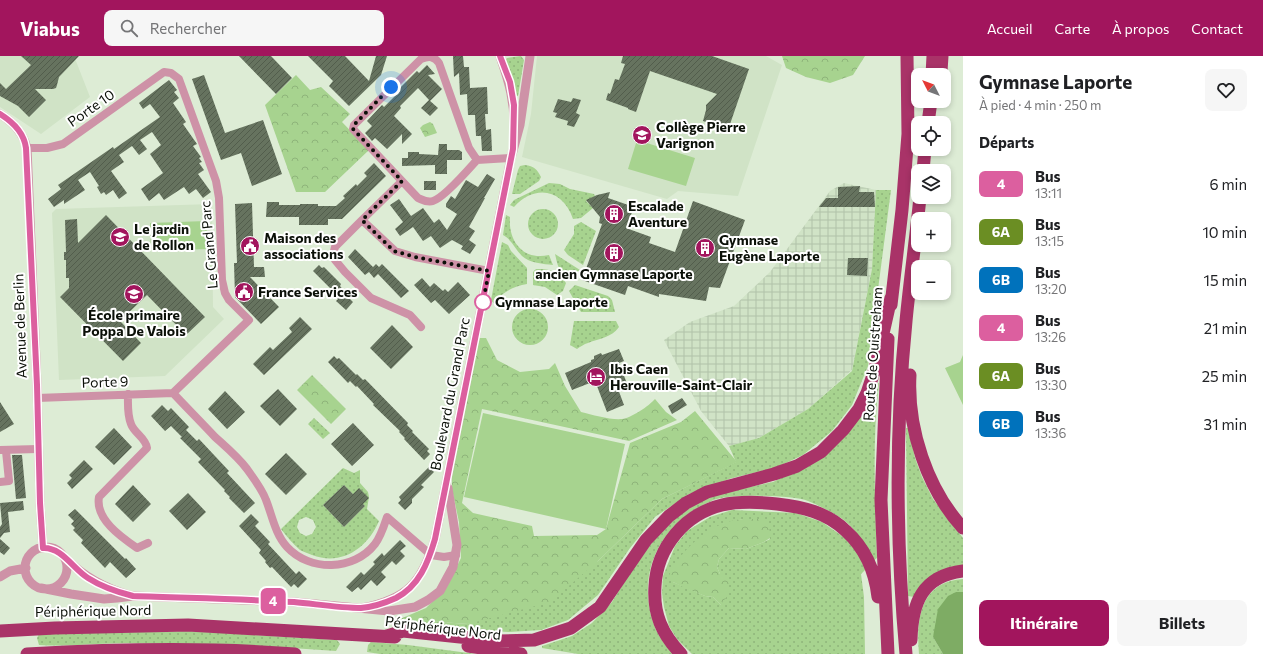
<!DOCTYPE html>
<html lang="fr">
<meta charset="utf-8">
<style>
:root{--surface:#fff;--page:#f6f6f6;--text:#202124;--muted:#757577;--accent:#a2155d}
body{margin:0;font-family:Commissioner,sans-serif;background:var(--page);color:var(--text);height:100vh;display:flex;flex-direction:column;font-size:15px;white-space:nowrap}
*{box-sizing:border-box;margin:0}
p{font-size:13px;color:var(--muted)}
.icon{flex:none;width:22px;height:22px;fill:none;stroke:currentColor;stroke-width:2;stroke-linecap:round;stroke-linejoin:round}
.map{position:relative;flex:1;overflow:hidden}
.panel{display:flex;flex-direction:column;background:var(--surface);width:300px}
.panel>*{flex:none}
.badge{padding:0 8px;border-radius:6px;font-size:14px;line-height:26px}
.needle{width:26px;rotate:312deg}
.buttons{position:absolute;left:911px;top:12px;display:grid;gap:8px}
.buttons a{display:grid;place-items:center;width:40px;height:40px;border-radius:8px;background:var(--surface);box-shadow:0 2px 6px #0003;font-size:20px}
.you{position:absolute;width:20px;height:20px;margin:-10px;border:3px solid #fff;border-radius:50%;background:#1a73e8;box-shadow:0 0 0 6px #1a73e833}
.map>.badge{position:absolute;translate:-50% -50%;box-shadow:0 0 0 2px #fff}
h2{padding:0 16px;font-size:15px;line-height:36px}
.round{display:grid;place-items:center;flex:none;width:42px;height:42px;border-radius:8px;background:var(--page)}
.headline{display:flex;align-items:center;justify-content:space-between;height:68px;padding:0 16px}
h1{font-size:19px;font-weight:700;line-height:30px}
.cta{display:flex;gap:8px;margin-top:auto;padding:8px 16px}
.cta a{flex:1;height:46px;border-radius:8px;background:var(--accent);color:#fff;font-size:16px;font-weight:700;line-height:46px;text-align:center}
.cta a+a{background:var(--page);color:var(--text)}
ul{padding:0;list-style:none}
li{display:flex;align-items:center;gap:12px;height:48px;padding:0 16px}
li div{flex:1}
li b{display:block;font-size:15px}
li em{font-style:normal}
li .badge{min-width:44px;font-weight:700;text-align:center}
header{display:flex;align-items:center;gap:24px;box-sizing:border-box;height:56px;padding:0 20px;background:var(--accent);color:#fff}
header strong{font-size:19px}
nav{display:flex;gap:22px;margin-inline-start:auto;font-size:14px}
.search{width:280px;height:36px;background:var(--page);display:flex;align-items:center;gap:10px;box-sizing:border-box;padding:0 14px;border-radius:8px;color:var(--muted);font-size:15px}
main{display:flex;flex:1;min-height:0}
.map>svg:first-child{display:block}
</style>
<header>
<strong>Viabus</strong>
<div class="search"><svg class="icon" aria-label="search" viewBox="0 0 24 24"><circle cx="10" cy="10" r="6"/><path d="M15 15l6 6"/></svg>Rechercher</div>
<nav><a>Accueil</a><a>Carte</a><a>À propos</a><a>Contact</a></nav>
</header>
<main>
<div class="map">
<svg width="963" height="598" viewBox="0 0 963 598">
<defs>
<pattern id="industrial-grid" width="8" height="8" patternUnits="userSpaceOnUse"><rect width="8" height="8" fill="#d0e3c6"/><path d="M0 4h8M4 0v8" fill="none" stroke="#b1c2a9"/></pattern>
<pattern id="grass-dots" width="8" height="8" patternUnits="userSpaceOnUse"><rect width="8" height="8" fill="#a7d38f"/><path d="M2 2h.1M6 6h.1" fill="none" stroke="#8eb47a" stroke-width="1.8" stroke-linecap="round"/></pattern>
<pattern id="forest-crowns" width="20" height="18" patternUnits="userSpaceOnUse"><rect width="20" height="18" fill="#a7d38f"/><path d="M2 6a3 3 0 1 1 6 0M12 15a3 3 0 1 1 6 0" fill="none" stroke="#8eb47a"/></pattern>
<pattern id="building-hatch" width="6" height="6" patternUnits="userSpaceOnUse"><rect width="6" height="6" fill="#66735f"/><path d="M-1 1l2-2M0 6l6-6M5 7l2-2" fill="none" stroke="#525d4c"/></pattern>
</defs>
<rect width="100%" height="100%" fill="#ddecd5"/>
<path fill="#d0e3c6" d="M0 0H74L90 41 41 78 0 51Z
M537 0H766L782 9 738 140 678 135 667 143 522 101 531 58Z
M212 148 213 251 224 263 165 320 59 324 52 157 56 153Z"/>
<path fill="url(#industrial-grid)" d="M844 127 876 134 872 213 852 314 808 353 759 382 729 390 701 355 664 284 690 266 734 250 770 216 830 135Z"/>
<path fill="url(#grass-dots)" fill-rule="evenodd" d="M521 0 524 4 518 40H516L514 26 505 5 507 2Z
M525 109C534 110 537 113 541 121L539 125 520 138H512L518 114 520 110Z
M549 127 560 128 570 133 594 138 595 140 586 145 593 152 581 162 573 163C563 133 535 128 514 151L510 149 514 144Z
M876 134H891L868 310 852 349 832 375 803 399 775 412 732 422 689 438 655 461 630 492 598 539 568 564 541 574 509 576 469 574 395 568 400 563 468 568 598 505 662 443 736 406 729 390 759 382 808 353 852 315 872 213Z
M528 168a15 15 0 1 1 30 0a15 15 0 1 1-30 0Z
M506 159 510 161C508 185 523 205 549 199L553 209C544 208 529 207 522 200 515 193 512 184 503 179Z
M581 166 596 175 583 209 568 199 564 194 574 178V170Z
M502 186 508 189 511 195 527 212V228C515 230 504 235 497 244L501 248 499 250 495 249 491 244Z
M555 198 580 214C574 218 563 219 559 212 557 208 556 202 555 198Z
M536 213C551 213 557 215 566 227L563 235 557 239 545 231 533 229V216Z
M575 229 608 240 612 244 615 256H581L569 235Z
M512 271a18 18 0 1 1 36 0a18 18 0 1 1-36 0Z
M574 265H616L619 271C611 282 600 282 588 287 584 288 580 291 577 293L570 289Z
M879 327C872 385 875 444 877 502L873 505C865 492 857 474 845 465 838 459 816 448 808 445 792 439 733 438 717 443 712 444 708 447 703 449 669 466 646 500 648 539 649 561 657 583 674 598H578L542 592V590L572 580 592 567 612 546 630 517 654 484 677 461 700 445 725 436 773 426 805 411 874 328Z
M314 362 330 377 323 383 308 368Z
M906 372H909L915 402 922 421 933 443 963 482V509L950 511 914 541 908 540Z
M343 412 354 417 360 414V427L368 436 369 441 367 453 379 465C367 493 341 510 312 499 308 497 303 496 300 494 293 488 287 481 281 473ZM344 429 365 450 344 471 323 449ZM306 461 313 464 316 471 312 478 306 480 300 477 297 471 299 464Z
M732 454 796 457 822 466 845 482 856 493 866 513 861 518 864 541 865 598H692L677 583 669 570 664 551 662 537 663 520 675 490 687 475 710 461ZM743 463H759L770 483 764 486 746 493 729 492 719 503 717 511 720 518 721 549 713 541 705 540 673 526 723 468Z
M963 523V536H956L933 581 943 598H919C916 563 920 526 963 523Z
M190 575 337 584 340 588 336 595C267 590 197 588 127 587 97 587 68 591 39 589L37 582 39 578Z
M371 586 408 589 476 598H380L367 596 368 589Z"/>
<path fill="url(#forest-crowns)" d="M782 0H865L853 19 830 27 806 21 786 12Z
M296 19 310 34 321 31 350 58 342 66 369 94 325 136H296L265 49Z
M430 66 433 68 437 77 425 81 420 72 423 69Z
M479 282H486L497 304 520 316 549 313 555 307 565 330 581 356C593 359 610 364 622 363 631 362 649 350 655 343L666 356 677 364 629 385 482 353 462 447 473 457 532 470 534 480 597 479 606 473 630 387 681 366 695 355 737 406 662 443 598 505 550 546 468 568 400 563 426 552 446 532 461 502 459 466 452 433V414Z
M312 319 346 353 331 368 297 334Z
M743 463H759L769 467 770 482 764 486 746 493 729 492 719 503 717 511 720 518 729 520V537L721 549 713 541 705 540 685 532 673 526 669 520C677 499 701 477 722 468 728 465 736 464 743 463Z"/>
<path fill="#a7d38f" d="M637 84 695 102 686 130 628 113Z
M206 165 208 193 151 195 150 167Z
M963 299V349L945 312 960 306Z
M483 357 625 388 606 473 464 441Z"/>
<path fill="#7eac64" d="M956 536H963V598H943L933 581 938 553 948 540Z"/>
<path fill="url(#building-hatch)" d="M21 0H79L59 21 57 29 56 32 53 33H35L46 44 29 61 18 50 0 40V27L6 33 31 9Z
M239 0H271L292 22 276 38Z
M308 0H345L369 25 376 0H387L381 19 349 50 329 30 333 25Z
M453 0H463L464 11H469L470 32 487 31 488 58H485L486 74 491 73 492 95H482L481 80H476L475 59H468L467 38 460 39 459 17 454 21Z
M623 0H712L749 13 728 74 703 65 706 54V49L717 38 650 15 636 56 628 53V52L606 44 608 37 610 38 615 23 619 24 625 8 621 7Z
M427 9 435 18 428 19 442 33 430 45 418 32 400 50 401 52 394 60 412 78 402 88V78L387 93 375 82 372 85 365 77 372 70 367 65 382 49 384 51 395 40 393 39 417 15 419 17Z
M204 19 225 77 263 64 282 118 252 130 241 97 221 104 192 23Z
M169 24 177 34 174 36 179 42 173 47 186 66 183 68 197 88 193 90 201 101 199 102 202 106 199 107 204 114 198 118 211 136 203 142 196 133 189 138 184 131 164 144 159 137 149 145 141 133 163 117 150 98 161 89 152 76 140 84 147 93 139 99 132 90 119 99 124 106 111 115 127 137 119 143 113 134 106 139 104 136 101 138 97 131 99 130 90 116 78 124 85 134 64 148V144L54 151 48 143 61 133 58 129 113 91 114 93 160 61 150 48 143 53 139 47Z
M573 42 581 44 576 57 580 59 574 71 567 69 568 65 555 61 557 57 553 56 558 43 571 46Z
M429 44 438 52 430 60 421 52Z
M439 88H447V94H459L462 96V104H447V118H435V109L402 110V102H408V96H419V98L438 99Z
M374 107 386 120 342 163H328V169H299V161H266L267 146H279V149H300V148H318V150H336L345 142 343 140 356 128 357 130 367 120 364 117Z
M487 118 495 123 484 142H485L469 171 475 175 469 184 476 189 470 198 461 193 463 190 452 184 440 192 431 180 423 185 413 171 400 180 395 173 403 166 390 149 399 143 411 160 423 152 434 167 439 163 447 174 457 158 446 151V148L451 140 455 143 466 124 478 131Z
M424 125H436V134H424Z
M860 130 859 136H874L875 151H819L826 142H838V131Z
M610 136 608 142 634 151 626 172 651 181 649 187 675 196 693 145 745 164 720 232 709 231 706 245 659 238V241L628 230 625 239 582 224 602 168 599 167 600 161 586 144 597 139Z
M252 147 254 211H264L265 221H250L279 251 261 268 235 241 234 207H237L235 148Z
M106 159 205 261 186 279 147 239 120 265 141 287 123 305 60 241 69 232V222H66V204H64V196H66L65 164 77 163 78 187Z
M355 193 373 211 376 208 379 211 382 208 409 235 401 242 378 218 374 222 369 216 365 219 348 201Z
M848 202H868L867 220 847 219Z
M319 209 322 212 324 211 341 228 340 230 345 236 344 237 353 246 346 254 336 245 338 243 332 238 334 236 313 215Z
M422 222 430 231 434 227 443 235 445 233 448 236 458 226 470 239 449 258 435 244 431 247 414 229Z
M300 261 312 273 264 319 253 308 270 291 273 294 292 276 289 272Z
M392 269 413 291 391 313 370 292Z
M619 293 624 305 619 307 628 330 618 333 624 349 607 356 595 325 572 334 565 317 591 306V304L594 303V300L601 297 602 299Z
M334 300 337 303 339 302 356 319 357 318 363 324 365 323 408 367 407 369 413 375 412 376 429 393 427 395 430 398 424 404 404 383 405 382 399 376 400 375 373 349 374 348 357 330 356 331 350 325 348 327 328 306Z
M278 333 297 353 280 370 260 350Z
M225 335 245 356 227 373 208 353Z
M682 342 687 349 672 358 668 350Z
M0 346 14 368 0 376Z
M162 349 168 355 171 352 189 371 186 374 197 385 199 383 229 415 227 417 255 447 244 457 229 442 230 441 224 435 225 434 198 406 201 403 180 382 182 381 171 370 165 375 151 360Z
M353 367 374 389 352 410 331 388Z
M114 372 132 391 114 409 95 391Z
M286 397 307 418 286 439 265 418Z
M12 399H22L26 442 16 443Z
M84 404 93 413 72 433 67 427 72 422 69 419Z
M429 411 434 416 421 429 424 431 412 443V447L405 454 398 447 401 444 399 441Z
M133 429 151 448 133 466 115 448Z
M344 429 353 438 359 432 369 442 363 448 365 450 344 471 323 449Z
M188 437 206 456 187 474 169 455Z
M23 445 24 454 8 456 10 476 4 477 0 482V471L2 468 0 447Z
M75 453 125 503 126 502 136 513 126 522 110 506 105 512 81 487 83 484 73 474 75 472 71 468 74 465 68 459Z
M251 458 259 466 255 470 270 486 268 488 296 518 299 515 307 523 298 532 294 528 291 531 272 511 270 512 265 506 266 505 259 497 261 494 239 470Z
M0 483 10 492 4 499 0 496Z
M400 484 406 490 400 495 405 500 396 509 392 505 381 516 386 521 377 530 371 524 361 534 358 531 352 536 346 531 361 516 364 519 375 508 373 506 382 497 384 500Z"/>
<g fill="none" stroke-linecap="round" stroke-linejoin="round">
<path stroke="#ce92a7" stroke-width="8" d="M27 92H47L63 88 164 16 171 17 179 23 216 125 219 142 222 224 225 237 229 244 249 264 173 337
M477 104 469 92 439 7C434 0 429 0 421 3L354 69 353 73 418 142C423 144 427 147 433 145 444 142 468 114 477 104L511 102
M402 125 362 164 395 195 415 201 489 215
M362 164 335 191 333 199 335 204 345 216 371 242 410 259 421 271
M173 337C187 352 201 366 215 381 226 391 238 401 247 413 254 423 262 433 266 444 272 459 275 478 287 491 310 516 354 515 375 488 381 480 384 470 387 461L431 499 444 501 456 499
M128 338C128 348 127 358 131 368 134 377 146 382 147 392L99 441C95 463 121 481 137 492L148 487
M37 342 173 337
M0 394 38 393
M0 426 9 425 6 395"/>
<path stroke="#ce92a7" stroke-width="9" d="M500 0C509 26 515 46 514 74
M0 58C13 66 23 77 27 92L37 329 40 447 43 492
M25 512a21 21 0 1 1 42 0a21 21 0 1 1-42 0Z
M65 502C84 521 104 532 129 539
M0 521 10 515 26 512
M41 532 71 538 104 543 117 542 133 540 218 543 294 546 389 555 415 551 428 544 440 535 453 511 457 489 448 432
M362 552C407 543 422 527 435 483L511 102 520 69 530 0"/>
<path stroke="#a93368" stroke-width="13" d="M932 19 933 0
M939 19 941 15 942 0
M928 67 931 45
M923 115 925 93
M891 249 902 154 908 78 907 0
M910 319C907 372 927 433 963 472
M0 575 55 572 188 569 395 581
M387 580 403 575 498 585 534 584 571 572 600 551 646 484 669 460 686 447 707 436 774 418 797 410 821 396 843 374 859 353 867 337 875 313 891 242
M911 584C912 547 922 520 963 515
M468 590 521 598
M27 598C116 593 206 591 295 598
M681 598C662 578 653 558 655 530 657 491 685 458 722 449 740 445 759 446 777 448 802 451 827 456 846 475 866 493 875 515 878 541
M888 598 881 444 888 283
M906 598C896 487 895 375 906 265 910 223 916 182 920 141"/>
</g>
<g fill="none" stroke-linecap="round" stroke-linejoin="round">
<g stroke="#fff" stroke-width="9">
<path id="line" d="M0 58C13 66 24 77 26 92L37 329 40 447 43 492C62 491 73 513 88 522 102 531 117 536 133 540 186 542 240 543 294 546 316 548 339 552 361 552 372 551 385 547 396 542 419 530 428 507 435 483L513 93 514 49 510 26 500 0"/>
</g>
<use href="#line" stroke="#dc5f9f" stroke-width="6"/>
<path stroke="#0b1008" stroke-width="4" stroke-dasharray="0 7.2" d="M391 31 354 69 353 73 402 125 362 164 394 195 415 201 489 215 483 246"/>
</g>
<defs>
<g id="school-disc" transform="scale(1)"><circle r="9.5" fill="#a2155d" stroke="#fff"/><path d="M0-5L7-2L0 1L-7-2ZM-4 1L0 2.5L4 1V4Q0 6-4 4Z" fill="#fff"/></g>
<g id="building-disc" transform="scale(1)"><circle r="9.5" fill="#a2155d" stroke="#fff"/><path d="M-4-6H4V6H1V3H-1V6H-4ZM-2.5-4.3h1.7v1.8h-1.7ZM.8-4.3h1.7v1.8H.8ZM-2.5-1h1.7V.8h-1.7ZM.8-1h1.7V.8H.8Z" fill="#fff"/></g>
<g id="civic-disc" transform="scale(1)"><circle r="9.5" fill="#a2155d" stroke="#fff"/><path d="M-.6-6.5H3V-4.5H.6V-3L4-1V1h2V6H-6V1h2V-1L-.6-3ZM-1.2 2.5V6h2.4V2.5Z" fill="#fff"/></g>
<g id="hotel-disc" transform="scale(1)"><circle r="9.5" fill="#a2155d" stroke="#fff"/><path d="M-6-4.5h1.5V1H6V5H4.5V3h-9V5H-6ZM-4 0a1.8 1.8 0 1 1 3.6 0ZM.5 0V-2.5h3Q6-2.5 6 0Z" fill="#fff"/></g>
</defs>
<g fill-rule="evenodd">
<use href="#school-disc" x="642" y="79"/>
<use href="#building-disc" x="614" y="158"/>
<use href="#school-disc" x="120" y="181"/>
<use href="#civic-disc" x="250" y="190"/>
<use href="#building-disc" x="705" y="192"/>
<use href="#building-disc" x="614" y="197"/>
<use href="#civic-disc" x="244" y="236"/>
<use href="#school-disc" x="134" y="238"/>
<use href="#hotel-disc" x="596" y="321"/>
</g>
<circle fill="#fff" stroke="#dc5f9f" stroke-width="2" cx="483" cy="246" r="8"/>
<g text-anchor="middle" stroke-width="4" stroke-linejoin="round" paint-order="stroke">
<g font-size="14" fill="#0b1008" stroke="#fff">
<text transform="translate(91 52) rotate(-35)" y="5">Porte 10</text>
<text transform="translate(209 189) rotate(-95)" y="5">Le Grand Parc</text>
<text transform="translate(20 270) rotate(-92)" y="5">Avenue de Berlin</text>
<text transform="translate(873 298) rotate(-86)" y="5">Route de Ouistreham</text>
<text transform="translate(105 326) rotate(-2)" y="5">Porte 9</text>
<text transform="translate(450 338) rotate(-79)" y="5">Boulevard du Grand Parc</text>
<text transform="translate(93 555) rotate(-1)" y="5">Périphérique Nord</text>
<text transform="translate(443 572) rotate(7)" y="5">Périphérique Nord</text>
</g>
<g font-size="14" font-weight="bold" fill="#0b1008" stroke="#fff" text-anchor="start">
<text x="656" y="76">Collège Pierre<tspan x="656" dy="16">Varignon</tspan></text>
<text x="628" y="155">Escalade<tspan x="628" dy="16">Aventure</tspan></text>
<text x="134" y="178">Le jardin<tspan x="134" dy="16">de Rollon</tspan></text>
<text x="264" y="187">Maison des<tspan x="264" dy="16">associations</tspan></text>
<text x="719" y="189">Gymnase<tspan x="719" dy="16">Eugène Laporte</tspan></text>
<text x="614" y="223" text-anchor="middle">ancien Gymnase Laporte</text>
<text x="258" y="241">France Services</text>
<text x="134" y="264" text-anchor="middle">École primaire<tspan x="134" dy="16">Poppa De Valois</tspan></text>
<text x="610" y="318">Ibis Caen<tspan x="610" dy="16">Herouville-Saint-Clair</tspan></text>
</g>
<g font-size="14" font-weight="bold" fill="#0b1008" stroke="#fff" text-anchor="start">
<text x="495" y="251">Gymnase Laporte</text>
</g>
</g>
</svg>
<div class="buttons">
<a><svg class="needle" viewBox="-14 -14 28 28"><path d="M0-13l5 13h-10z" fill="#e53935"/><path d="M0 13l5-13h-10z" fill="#757577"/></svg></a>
<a><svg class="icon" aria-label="locate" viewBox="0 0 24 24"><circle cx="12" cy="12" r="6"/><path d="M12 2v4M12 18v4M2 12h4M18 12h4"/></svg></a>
<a><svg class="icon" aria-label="layers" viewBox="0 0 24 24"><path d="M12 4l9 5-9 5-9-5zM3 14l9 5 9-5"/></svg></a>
<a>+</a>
<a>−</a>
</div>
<div class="you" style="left:391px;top:31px"></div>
<b class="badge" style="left:273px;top:545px;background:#dc5f9f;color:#fff">4</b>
</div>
<section class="panel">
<div class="headline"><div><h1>Gymnase Laporte</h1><p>À pied · 4 min · 250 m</p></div><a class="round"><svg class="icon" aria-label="heart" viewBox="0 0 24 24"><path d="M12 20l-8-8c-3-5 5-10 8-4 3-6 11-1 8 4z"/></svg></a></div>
<h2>Départs</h2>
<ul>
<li><span class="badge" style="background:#dc5f9f;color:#fff">4</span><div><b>Bus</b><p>13:11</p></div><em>6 min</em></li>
<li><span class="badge" style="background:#6b8e23;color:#fff">6A</span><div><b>Bus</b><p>13:15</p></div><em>10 min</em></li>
<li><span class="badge" style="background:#0072bc;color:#fff">6B</span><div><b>Bus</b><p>13:20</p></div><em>15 min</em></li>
<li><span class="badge" style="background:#dc5f9f;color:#fff">4</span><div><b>Bus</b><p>13:26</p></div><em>21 min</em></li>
<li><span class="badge" style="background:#6b8e23;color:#fff">6A</span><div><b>Bus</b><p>13:30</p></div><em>25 min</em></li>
<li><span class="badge" style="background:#0072bc;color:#fff">6B</span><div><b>Bus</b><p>13:36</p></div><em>31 min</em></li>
</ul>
<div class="cta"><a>Itinéraire</a><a>Billets</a></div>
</section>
</main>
